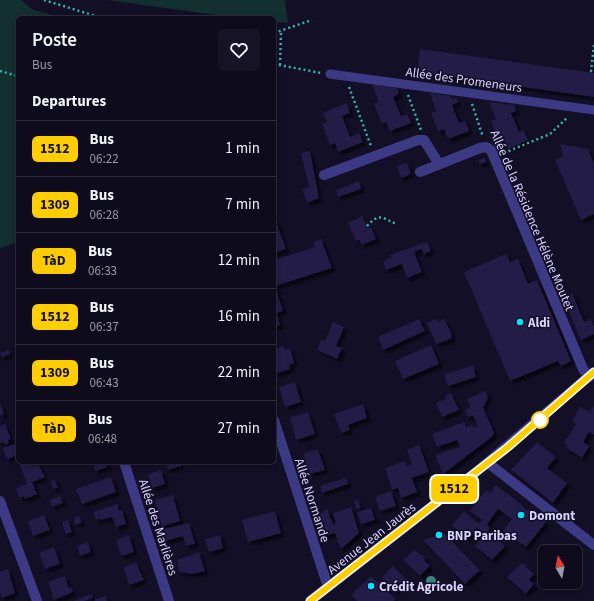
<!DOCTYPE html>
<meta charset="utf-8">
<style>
:root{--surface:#0e0b1c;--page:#171425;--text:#f1f3f6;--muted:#9b9ba3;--line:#2e2b3b}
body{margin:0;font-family:"Source Sans 3",sans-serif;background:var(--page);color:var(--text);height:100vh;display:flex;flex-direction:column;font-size:15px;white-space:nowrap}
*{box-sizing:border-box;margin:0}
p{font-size:13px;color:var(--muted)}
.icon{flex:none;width:22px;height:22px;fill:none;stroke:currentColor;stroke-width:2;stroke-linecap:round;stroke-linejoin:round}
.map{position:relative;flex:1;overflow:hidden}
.details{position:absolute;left:16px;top:16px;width:260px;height:448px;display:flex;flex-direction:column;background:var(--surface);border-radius:6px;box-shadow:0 2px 6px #0003,0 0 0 1px var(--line)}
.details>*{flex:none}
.badge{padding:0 8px;border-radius:6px;font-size:14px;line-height:26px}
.needle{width:26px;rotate:350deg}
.tools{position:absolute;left:538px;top:545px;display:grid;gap:8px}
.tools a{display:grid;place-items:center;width:44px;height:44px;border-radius:6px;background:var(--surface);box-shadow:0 2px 6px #0003,0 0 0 1px var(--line);font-size:20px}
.map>.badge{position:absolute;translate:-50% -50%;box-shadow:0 0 0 2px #fff}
h2{padding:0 16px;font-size:15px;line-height:36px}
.round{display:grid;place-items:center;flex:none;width:42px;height:42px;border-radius:6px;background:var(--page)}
.head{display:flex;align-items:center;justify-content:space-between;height:68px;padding:0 16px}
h1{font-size:19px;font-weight:600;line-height:30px}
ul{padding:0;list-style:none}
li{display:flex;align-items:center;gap:12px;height:56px;padding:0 16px;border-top:1px solid var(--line)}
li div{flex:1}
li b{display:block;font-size:15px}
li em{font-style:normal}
li .badge{min-width:44px;font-weight:700;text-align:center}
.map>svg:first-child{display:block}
</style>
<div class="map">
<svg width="594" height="601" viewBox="0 0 594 601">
<defs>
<filter id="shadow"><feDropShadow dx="3.5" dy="3.5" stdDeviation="1" flood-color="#0009"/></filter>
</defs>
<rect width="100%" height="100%" fill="#130f26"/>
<path fill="#12302f" d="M0 0H21L33 10 64 18H18V242L0 248Z
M107 0H285L288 23 274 22V18H238Z"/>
<path fill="#241b47" filter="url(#shadow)" d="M420 49 594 73V97L417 72Z
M372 84 397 88 399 94 393 97 401 116 407 114 411 123 390 131 386 122 382 124 374 104 379 102Z
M430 93 450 96 451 99 456 98 458 102 452 105 459 123 465 121 469 131 448 139 444 129 438 131 431 113 436 111Z
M489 102 514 105 516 111 511 113 519 132 523 130 528 140 508 149 503 138 499 140 491 121 496 119Z
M347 103 350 113 342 116 350 137 359 133 363 142 338 152 335 143 330 145 322 124 327 122 323 113Z
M560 144 588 149 594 164V214L581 220 555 160 563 156Z
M310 151 319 198 307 203 302 189 309 187 301 153Z
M485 158 486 162 480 164 478 160Z
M407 163 411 174 401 178 397 166Z
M359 181 361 189 338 197 336 190Z
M274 216 286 249 274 253Z
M362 216 368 228 371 227 376 239 362 245 359 240 356 241 348 223Z
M321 239 332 268 275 286 283 311 277 313 280 325 274 327V260L315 247 313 242Z
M427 242 431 251 424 254 421 249 414 252 422 272 407 278 402 264 386 270 383 261 391 258 390 255Z
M506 254 510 262 518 259 528 284 537 280 571 361 561 366 558 361 510 381 464 272Z
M572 293 584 322 591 319 594 327V334L581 340 563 297Z
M419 319 425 331 383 350 378 337Z
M436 319 438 322 444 319 452 334 451 339 436 344 427 323Z
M333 322 344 327 336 346 342 348 337 359 317 350 321 340 325 341Z
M431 345 439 364 403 379 395 361Z
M283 346 284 350 290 348 294 363 289 365 290 369 275 374 274 349Z
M9 350 10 354 2 357 0 353Z
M473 365 476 377 448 386 444 375Z
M295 382 301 402 285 407 279 387Z
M485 391 488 398 483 407 494 433 493 436 443 474 435 455 460 447 457 440 437 447 432 434 464 422 466 427 472 425 474 428 478 426 473 415 468 417 465 410 470 407 467 399Z
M451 393 459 410 442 417 436 403 446 399 445 396Z
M0 402 4 414 0 416Z
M363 404 367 418 348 425 350 430 341 433 334 414Z
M594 405V435L589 432 583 442 589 446 582 458 567 448 568 446 564 443 576 424 572 421 580 407 590 412Z
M308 412 315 434 296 440 290 417Z
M5 424 11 439 8 440 9 443 5 445 4 442 0 443V426Z
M537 442 556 457 547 468 567 483 553 503 511 470Z
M17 443 18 455 7 459 3 448Z
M419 445 429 472 412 478 417 492 401 498 398 488 392 490 385 468 405 461 407 466 412 464 407 450Z
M318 449 325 470 310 474 303 454Z
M26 462H31L32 466 38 464 45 477 32 482 37 494 25 499 24 496 20 498 16 488 27 484 20 465Z
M93 462H106L108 467 95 471Z
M170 462H180L181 466 168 470 166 463Z
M161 470 165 484 152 488 148 474Z
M111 477 116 492 82 504 76 489Z
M346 478 348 484 322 493 320 486Z
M55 480 58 488 53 489 50 481Z
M496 485 522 505V506L527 510 528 509 546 522 526 547 503 531 512 519 498 509 487 524 490 528 488 531 505 546 492 560 475 546 485 534 477 527 467 539 452 525 464 511 479 524 482 520 470 511 486 490 491 493Z
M391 491 396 506 380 511 375 497Z
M173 495 180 521 162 526 155 500Z
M60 496 63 503 52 507 50 500Z
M358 500 361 508 356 509 354 501Z
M117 504 119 511 122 510 126 524 116 527 112 517 101 520 100 518 96 520 93 512Z
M351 507 359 533 341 549 335 533 322 537 315 518 327 509 333 524 336 523 333 513Z
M371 508 375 520 361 524 357 512Z
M275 511 281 533 248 542 242 520Z
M44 515 50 530 33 536 28 521Z
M79 516 82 523 75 524 74 518Z
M68 520 72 532 66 534 62 523Z
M189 523 195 544 186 546 183 536 165 541 163 529Z
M442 531 480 570 465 584 423 540 439 535Z
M129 535 134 552 121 556 116 540Z
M220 535 223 548 209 552 205 539Z
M88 542 91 552 80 556 77 546Z
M54 547 60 564 45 569 39 553Z
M414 550 426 558 424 560 430 566 420 576 403 560Z
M199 552 205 571 192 574 180 572 177 565H178L177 560Z
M136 563 144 580 129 585 124 567Z
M522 563 534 574 529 580 534 584 526 594 507 577Z
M393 566 407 580 395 591 382 577Z
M8 569 15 593 2 598 0 592V572Z
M65 576 69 588 71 587 73 592 54 600 48 582Z
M371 576 396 599 394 601H357L351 595Z
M91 594 93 598 84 601H74Z
M106 596 107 601H95V599Z"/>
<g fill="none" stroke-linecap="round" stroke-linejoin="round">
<path stroke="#2fb8b0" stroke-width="2.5" stroke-dasharray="2 3" stroke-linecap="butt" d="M44 0 102 18
M274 33 312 20
M594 45 591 71H594
M274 64 321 73
M280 65 281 32
M0 71 18 76
M349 87 371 146
M408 95 421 130
M472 104 483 137
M504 153 550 134 568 117
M367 226C379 213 381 217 396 224"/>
<path stroke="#3d3a85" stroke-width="9" d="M330 74 594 110"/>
<path stroke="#3d3a85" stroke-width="10" d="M420 172 480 148 486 147 491 150 583 369 589 377
M324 175 418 140H424L439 164
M274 420 328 587
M124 462 169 601
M488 463 594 545
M0 501 37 601"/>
<path stroke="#3d3a85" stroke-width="10" d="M310 601 476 472 594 372"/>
</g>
<circle fill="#3d827b" cx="431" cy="581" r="5"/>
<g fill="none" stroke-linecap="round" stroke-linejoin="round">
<g stroke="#fff" stroke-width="9">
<path id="line" d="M310 601 508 447 594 372"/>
</g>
<use href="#line" stroke="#ffce00" stroke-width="6"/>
</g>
<g fill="#00e5ff" stroke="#130f26" stroke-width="1.5">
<circle cx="520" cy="322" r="4"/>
<circle cx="521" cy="515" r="4"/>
<circle cx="439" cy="535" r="4"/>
<circle cx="371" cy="586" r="4"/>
</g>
<circle fill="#fff" stroke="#ffce00" stroke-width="2" cx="540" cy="420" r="8"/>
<g text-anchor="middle" stroke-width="3" stroke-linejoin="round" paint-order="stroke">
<g font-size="13" fill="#d9d4ff" stroke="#130f26">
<text transform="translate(464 79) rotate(8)" y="5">Allée des Promeneurs</text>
<text transform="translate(533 220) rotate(67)" y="5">Allée de la Résidence Hélène Moutet</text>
<text transform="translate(313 500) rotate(72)" y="5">Allée Normande</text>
<text transform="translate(159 527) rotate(72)" y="5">Allée des Marlières</text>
<text transform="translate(371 538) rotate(-38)" y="5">Avenue Jean Jaurès</text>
</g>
<g font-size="13" font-weight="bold" fill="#d9d4ff" stroke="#130f26" text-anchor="start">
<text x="528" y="327">Aldi</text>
<text x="529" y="520">Domont</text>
<text x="447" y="540">BNP Paribas</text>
<text x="379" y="591">Crédit Agricole</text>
</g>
</g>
</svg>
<div class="tools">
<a><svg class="needle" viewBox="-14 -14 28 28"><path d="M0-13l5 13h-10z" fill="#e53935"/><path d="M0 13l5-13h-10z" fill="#9b9ba3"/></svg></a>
</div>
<b class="badge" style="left:454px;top:489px;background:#ffce00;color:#111">1512</b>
<section class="details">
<div class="head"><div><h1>Poste</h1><p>Bus</p></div><a class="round"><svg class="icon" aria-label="heart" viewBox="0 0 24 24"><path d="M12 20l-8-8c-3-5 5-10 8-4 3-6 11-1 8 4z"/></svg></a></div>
<h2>Departures</h2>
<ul>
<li><span class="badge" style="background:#ffce00;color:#111">1512</span><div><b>Bus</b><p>06:22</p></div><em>1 min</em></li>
<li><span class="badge" style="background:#fece00;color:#111">1309</span><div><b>Bus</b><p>06:28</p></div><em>7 min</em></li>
<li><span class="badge" style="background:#fecb00;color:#111">TàD</span><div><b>Bus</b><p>06:33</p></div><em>12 min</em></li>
<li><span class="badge" style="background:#ffce00;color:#111">1512</span><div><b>Bus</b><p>06:37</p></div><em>16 min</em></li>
<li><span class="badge" style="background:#fece00;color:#111">1309</span><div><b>Bus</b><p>06:43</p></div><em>22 min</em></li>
<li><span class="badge" style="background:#fecb00;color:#111">TàD</span><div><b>Bus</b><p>06:48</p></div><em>27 min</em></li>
</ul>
</section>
</div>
